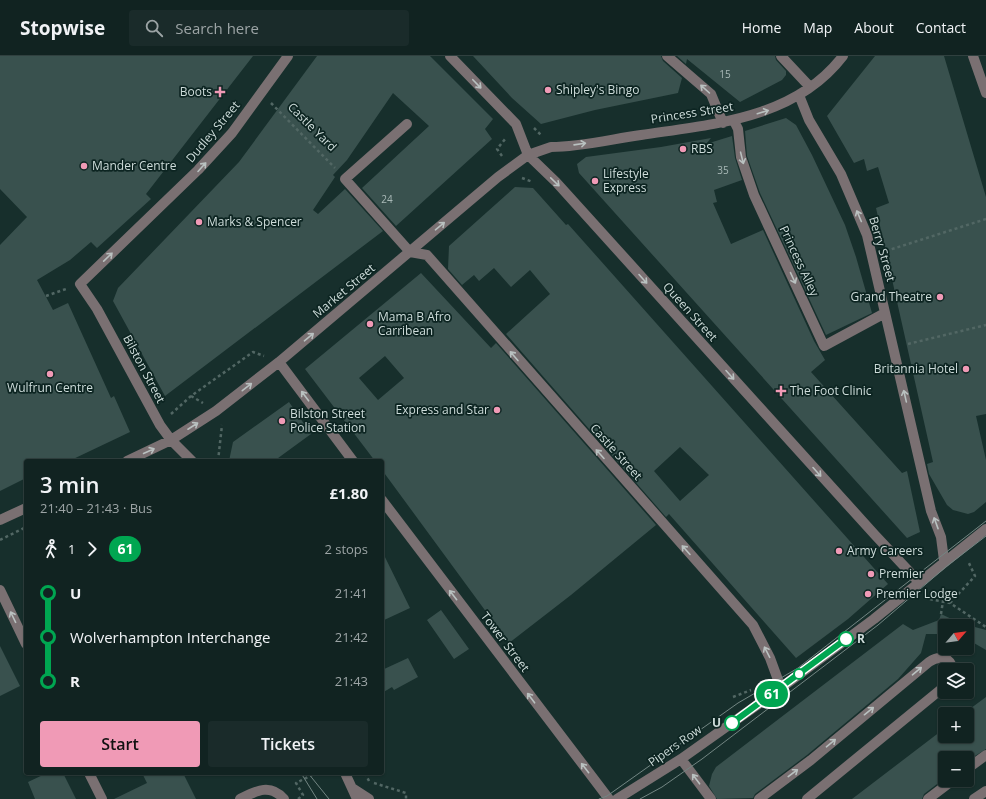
<!DOCTYPE html>
<meta charset="utf-8">
<style>
:root{--surface:#112321;--page:#1a2b2a;--text:#f1f3f6;--muted:#9ca4a5;--line:#30403f;--accent:#f09ab6}
body{margin:0;font-family:"Open Sans",sans-serif;background:var(--page);color:var(--text);height:100vh;display:flex;flex-direction:column;font-size:15px;white-space:nowrap}
*{box-sizing:border-box;margin:0}
p{font-size:13px;color:var(--muted)}
.icon{flex:none;width:22px;height:22px;fill:none;stroke:currentColor;stroke-width:2;stroke-linecap:round;stroke-linejoin:round}
.map{position:relative;flex:1;overflow:hidden}
.panel{position:absolute;left:24px;top:403px;width:360px;height:316px;display:flex;flex-direction:column;background:var(--surface);border-radius:4px;box-shadow:0 1px 3px #0004,0 0 0 1px var(--line)}
.panel>*{flex:none}
.badge{padding:0 8px;border-radius:13px;font-size:14px;line-height:26px}
.needle{width:26px;rotate:62deg}
.tools{position:absolute;left:938px;top:563px;display:grid;gap:8px}
.tools a{display:grid;place-items:center;width:36px;height:36px;border-radius:4px;background:var(--surface);box-shadow:0 1px 3px #0004,0 0 0 1px var(--line);font-size:20px}
.map>.badge{position:absolute;translate:-50% -50%;box-shadow:0 0 0 2px #fff}
.legs{display:flex;align-items:center;gap:6px;height:44px;padding:0 16px;font-size:13px}
.legs p{margin-inline-start:auto}
.head{display:flex;align-items:center;justify-content:space-between;height:68px;padding:0 16px}
h1{font-size:22px;font-weight:600;line-height:30px}
.button{display:flex;gap:8px;margin-top:auto;padding:8px 16px}
.button a{flex:1;height:46px;border-radius:4px;background:var(--accent);color:#111;font-size:16px;font-weight:600;line-height:46px;text-align:center}
.button a+a{background:var(--page);color:var(--text)}
ul{padding:0 16px;list-style:none}
li{display:flex;align-items:center;gap:14px;height:44px;font-size:15px}
li i{display:grid;place-items:center;width:6px;height:100%;margin:0 5px;background:currentColor}
li i::after{content:'';width:10px;height:10px;margin:-5px;border:3px solid;border-radius:50%;background:var(--surface)}
li p{margin-inline-start:auto}
li:first-child i{background:linear-gradient(#0000 50%,currentColor 0)}
li:last-child i{background:linear-gradient(currentColor 50%,#0000 0)}
header{display:flex;align-items:center;gap:24px;box-sizing:border-box;height:56px;padding:0 20px;background:var(--surface);border-bottom:1px solid var(--line)}
header strong{font-size:19px}
nav{display:flex;gap:22px;margin-inline-start:auto;font-size:14px}
.search{width:280px;height:36px;background:var(--page);display:flex;align-items:center;gap:10px;box-sizing:border-box;padding:0 14px;border-radius:4px;color:var(--muted);font-size:15px}
.map>svg:first-child{display:block}
</style>
<header>
<strong>Stopwise</strong>
<div class="search"><svg class="icon" aria-label="search" viewBox="0 0 24 24"><circle cx="10" cy="10" r="6"/><path d="M15 15l6 6"/></svg>Search here</div>
<nav><a>Home</a><a>Map</a><a>About</a><a>Contact</a></nav>
</header>
<div class="map">
<svg width="986" height="743" viewBox="0 0 986 743">
<rect width="100%" height="100%" fill="#172f2c"/>
<path fill="#39514e" fill-rule="evenodd" d="M0 0H253L146 138 151 143 97 192 91 186 70 204 37 224 53 254 68 247 111 342 114 340 130 376 69 405H26V422L0 435V189L27 161 0 133Z
M317 0H430L493 63 485 73 492 83 396 170 362 132 429 70 393 37 347 104 333 119 335 121 313 154 318 158 345 133 383 175 165 340 113 245 118 232 239 106Z
M473 0H661L663 5 682 22 678 37 595 54 541 68 512 42Z
M677 0H775L776 4 786 15V19L782 24 740 46 687 3 686 8Z
M875 0H944L986 141V358L976 360 986 404V446L974 456 968 458 953 454 947 449 929 418 927 408 933 406 876 152 889 147 878 111 867 115 864 103 854 107 827 60Z
M786 62 796 69 812 99 845 169 856 201 872 257 826 279 760 137 747 100 745 75Z
M732 80 735 102 742 124 714 134 717 146 713 147 731 188 763 174 814 285 825 304 811 316 902 417 907 415 920 476 907 482 579 117 577 108 586 101 661 91 711 82 706 88Z
M515 131 533 132 566 169 568 168 888 528 848 563 796 602 669 458 666 461 506 278 550 238 530 214 511 231 494 212 479 225 474 219 462 229 448 213 449 190ZM680 391 709 419 680 445 654 415Z
M421 217 491 292 496 287 656 469 571 539 509 587 382 414V405H375L305 313ZM385 300 404 322 378 344 359 322Z
M289 346 311 378 274 405H229L233 386Z
M382 495 410 552 382 565Z
M441 554 469 593 454 603 427 564Z
M941 558 960 567 986 574V594L967 583V570H945V578H926L921 597 898 623 807 699 755 738 753 742 717 743 709 730 712 718 716 711 903 568 913 574 939 564Z
M0 590 20 630 0 640Z
M408 602 418 621 394 634 392 631 382 637V614Z
M986 641V693L967 705V702H945V722L924 738 922 743H852L945 672V680H967V658H963Z
M47 717H63L76 743H35L28 726Z
M142 717H183L196 743H114L147 727Z"/>
<g fill="none" stroke-linecap="round" stroke-linejoin="round">
<path stroke="#526764" stroke-width="2.5" stroke-dasharray="3 3" stroke-linecap="butt" d="M271 47 335 112
M534 72 541 79
M502 100 497 93 506 82
M522 122 533 126
M886 195 986 163
M46 240 66 233
M908 288 986 269
M191 340 203 347
M171 358 191 340 253 296 264 300
M218 405 222 369
M0 484 26 471
M924 542 950 547 986 571
M950 547 975 520 968 505
M941 558 943 545
M733 641 751 634
M365 717 369 725
M374 727 406 737V743
M298 743 303 739 296 727 316 717"/>
<path stroke="#7a7072" stroke-width="10" d="M450 0 516 68 528 99 556 126 875 479 918 525
M667 0 711 38 723 67
M781 0 810 31
M973 0 986 37
M799 39 809 64 841 118 867 179 931 455 941 481 944 504
M734 65 738 73 741 101 754 139 824 290 885 257
M407 68 345 123 410 196
M410 196 427 199 753 569 770 602 781 632
M279 306 353 405
M127 405 171 384 216 355 279 306 498 121 528 99 551 91C581 91 612 83 641 79 713 68 795 63 843 0
M192 405 171 384 160 369 97 253 80 228 198 114 232 77 288 0
M382 444 609 743
M0 464 26 452
M0 534 26 588
M681 703 711 743
M967 713 986 699
M89 717 102 743
M345 717 357 743
M352 732 369 743
M240 743C256 735 270 727 284 743
M617 743 681 703 781 632 874 563 986 473
M759 743 811 704 929 606C939 599 951 601 953 614
M807 743 945 630
M928 743 953 724
M974 743 986 735"/>
<path stroke="#738683" stroke-width="1" d="M301 717 317 743
M308 717 329 743
M599 743 607 740 738 647 798 612 986 465
M640 743 662 731 702 703 878 569 947 510 986 480"/>
</g>
<defs><path id="oneway-shaft" d="M-6 0H5M1.5-3L5.5 0L1.5 3" fill="none" stroke-width="1.6" stroke-linecap="round" stroke-linejoin="round"/></defs>
<g stroke="#b9c1c0">
<use href="#oneway-shaft" transform="translate(477 28) rotate(46)"/>
<use href="#oneway-shaft" transform="translate(705 33) rotate(-138)"/>
<use href="#oneway-shaft" transform="translate(763 56) rotate(-17)"/>
<use href="#oneway-shaft" transform="translate(580 88) rotate(-8)"/>
<use href="#oneway-shaft" transform="translate(742 102) rotate(76)"/>
<use href="#oneway-shaft" transform="translate(202 111) rotate(-48)"/>
<use href="#oneway-shaft" transform="translate(555 126) rotate(44)"/>
<use href="#oneway-shaft" transform="translate(859 160) rotate(-113)"/>
<use href="#oneway-shaft" transform="translate(440 170) rotate(-40)"/>
<use href="#oneway-shaft" transform="translate(108 201) rotate(-44)"/>
<use href="#oneway-shaft" transform="translate(793 222) rotate(65)"/>
<use href="#oneway-shaft" transform="translate(643 223) rotate(48)"/>
<use href="#oneway-shaft" transform="translate(309 281) rotate(-40)"/>
<use href="#oneway-shaft" transform="translate(514 300) rotate(-131)"/>
<use href="#oneway-shaft" transform="translate(730 319) rotate(48)"/>
<use href="#oneway-shaft" transform="translate(247 331) rotate(-38)"/>
<use href="#oneway-shaft" transform="translate(305 340) rotate(-127)"/>
<use href="#oneway-shaft" transform="translate(905 340) rotate(-103)"/>
<use href="#oneway-shaft" transform="translate(193 370) rotate(-33)"/>
<use href="#oneway-shaft" transform="translate(149 395) rotate(-24)"/>
<use href="#oneway-shaft" transform="translate(600 398) rotate(-132)"/>
<use href="#oneway-shaft" transform="translate(817 416) rotate(48)"/>
<use href="#oneway-shaft" transform="translate(936 467) rotate(-110)"/>
<use href="#oneway-shaft" transform="translate(686 494) rotate(-132)"/>
<use href="#oneway-shaft" transform="translate(453 539) rotate(-128)"/>
<use href="#oneway-shaft" transform="translate(13 561) rotate(-116)"/>
<use href="#oneway-shaft" transform="translate(767 596) rotate(-117)"/>
<use href="#oneway-shaft" transform="translate(917 615) rotate(-40)"/>
<use href="#oneway-shaft" transform="translate(531 642) rotate(-127)"/>
<use href="#oneway-shaft" transform="translate(869 655) rotate(-39)"/>
<use href="#oneway-shaft" transform="translate(831 687) rotate(-40)"/>
<use href="#oneway-shaft" transform="translate(585 712) rotate(-128)"/>
<use href="#oneway-shaft" transform="translate(793 717) rotate(-37)"/>
<use href="#oneway-shaft" transform="translate(696 723) rotate(-127)"/>
</g>
<g fill="none" stroke-linecap="round" stroke-linejoin="round">
<g stroke="#fff" stroke-width="9">
<path id="line-1" d="M732 667 846 583"/>
</g>
<use href="#line-1" stroke="#00a651" stroke-width="6"/>
</g>
<g fill="#f09ab6" stroke="#0d2522" stroke-width="1.5">
<circle cx="548" cy="34" r="4"/>
<path d="M218 30h4v4h4v4h-4v4h-4v-4h-4v-4h4z"/>
<circle cx="683" cy="93" r="4"/>
<circle cx="84" cy="110" r="4"/>
<circle cx="595" cy="125" r="4"/>
<circle cx="199" cy="166" r="4"/>
<circle cx="940" cy="241" r="4"/>
<circle cx="370" cy="268" r="4"/>
<circle cx="966" cy="313" r="4"/>
<circle cx="50" cy="318" r="4"/>
<path d="M779 329h4v4h4v4h-4v4h-4v-4h-4v-4h4z"/>
<circle cx="497" cy="354" r="4"/>
<circle cx="282" cy="365" r="4"/>
<circle cx="839" cy="495" r="4"/>
<circle cx="871" cy="518" r="4"/>
<circle cx="868" cy="538" r="4"/>
</g>
<g fill="#fff" stroke="#00a651" stroke-width="2">
<circle cx="846" cy="583" r="7"/>
<circle cx="799" cy="618" r="5"/>
<circle cx="732" cy="667" r="7"/>
</g>
<g text-anchor="middle" stroke-width="3.5" stroke-linejoin="round" paint-order="stroke">
<g font-size="10" fill="#a9b9b7">
<text x="725" y="22">15</text>
<text x="723" y="118">35</text>
<text x="387" y="147">24</text>
</g>
<g font-size="12" fill="#cedcda" stroke="#0d2522" text-anchor="start">
<text x="556" y="38">Shipley's Bingo</text>
<text x="212" y="40" text-anchor="end">Boots</text>
<text x="691" y="97">RBS</text>
<text x="92" y="114">Mander Centre</text>
<text x="603" y="122">Lifestyle<tspan x="603" dy="14">Express</tspan></text>
<text x="207" y="170">Marks &amp; Spencer</text>
<text x="932" y="245" text-anchor="end">Grand Theatre</text>
<text x="378" y="265">Mama B Afro<tspan x="378" dy="14">Carribean</tspan></text>
<text x="958" y="317" text-anchor="end">Britannia Hotel</text>
<text x="50" y="336" text-anchor="middle">Wulfrun Centre</text>
<text x="790" y="339">The Foot Clinic</text>
<text x="489" y="358" text-anchor="end">Express and Star</text>
<text x="290" y="362">Bilston Street<tspan x="290" dy="14">Police Station</tspan></text>
<text x="847" y="499">Army Careers</text>
<text x="879" y="522">Premier</text>
<text x="876" y="542">Premier Lodge</text>
</g>
<g font-size="12" fill="#cedcda" stroke="#0d2522">
<text transform="translate(692 57) rotate(-9)" y="4">Princess Street</text>
<text transform="translate(312 71) rotate(45)" y="4">Castle Yard</text>
<text transform="translate(213 76) rotate(-50)" y="4">Dudley Street</text>
<text transform="translate(882 193) rotate(74)" y="4">Berry Street</text>
<text transform="translate(799 205) rotate(65)" y="4">Princess Alley</text>
<text transform="translate(344 235) rotate(-40)" y="4">Market Street</text>
<text transform="translate(690 256) rotate(48)" y="4">Queen Street</text>
<text transform="translate(144 313) rotate(62)" y="4">Bilston Street</text>
<text transform="translate(616 396) rotate(48)" y="4">Castle Street</text>
<text transform="translate(505 586) rotate(53)" y="4">Tower Street</text>
<text transform="translate(675 690) rotate(-35)" y="4">Pipers Row</text>
</g>
<g font-size="12" font-weight="bold" fill="#cedcda" stroke="#0d2522" text-anchor="start">
<text x="857" y="587">R</text>
<text x="721" y="671" text-anchor="end">U</text>
</g>
</g>
</svg>
<div class="tools">
<a><svg class="needle" viewBox="-14 -14 28 28"><path d="M0-13l5 13h-10z" fill="#e53935"/><path d="M0 13l5-13h-10z" fill="#9ca4a5"/></svg></a>
<a><svg class="icon" aria-label="layers" viewBox="0 0 24 24"><path d="M12 4l9 5-9 5-9-5zM3 14l9 5 9-5"/></svg></a>
<a>+</a>
<a>−</a>
</div>
<b class="badge" style="left:772px;top:638px;background:#00a651;color:#fff">61</b>
<section class="panel">
<div class="head"><div><h1>3 min</h1><p>21:40 – 21:43 · Bus</p></div><b>£1.80</b></div>
<div class="legs"><svg class="icon" aria-label="walk" viewBox="0 0 24 24"><circle cx="13" cy="4" r="2"/><path d="M13 8l-2 6 4 7M11 14l-3 7M7 12l3-4h3l4 4"/></svg>1<svg class="icon" aria-label="forward" viewBox="0 0 24 24"><path d="M9 5l7 7-7 7"/></svg><b class="badge" style="background:#00a651;color:#fff">61</b><p>2 stops</p></div>
<ul>
<li><i style="color:#00a651"></i><b>U</b><p>21:41</p></li>
<li><i style="color:#00a651"></i><span>Wolverhampton Interchange</span><p>21:42</p></li>
<li><i style="color:#00a651"></i><b>R</b><p>21:43</p></li>
</ul>
<div class="button"><a>Start</a><a>Tickets</a></div>
</section>
</div>
